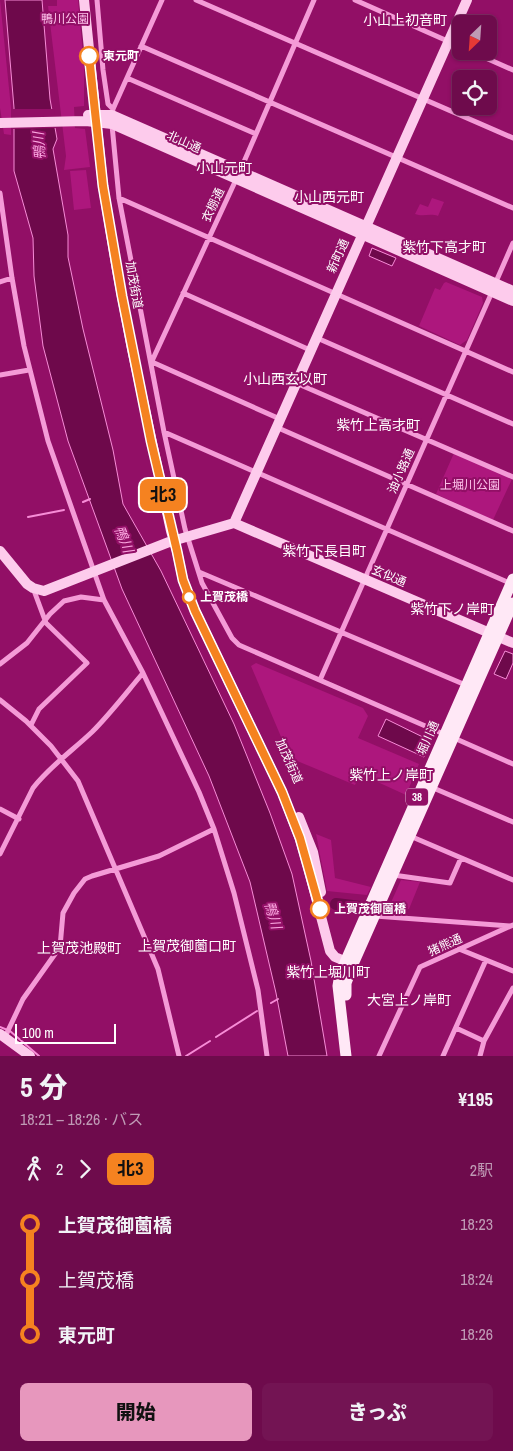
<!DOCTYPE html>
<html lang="ja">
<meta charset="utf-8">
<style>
:root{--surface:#6e0b4c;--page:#731453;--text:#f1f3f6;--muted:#bf9bb5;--line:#802b64;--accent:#e797bd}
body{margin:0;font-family:"Archivo Narrow","Noto Sans JP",sans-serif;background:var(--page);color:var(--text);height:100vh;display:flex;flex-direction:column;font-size:19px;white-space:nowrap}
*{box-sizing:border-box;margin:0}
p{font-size:16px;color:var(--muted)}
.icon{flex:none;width:28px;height:28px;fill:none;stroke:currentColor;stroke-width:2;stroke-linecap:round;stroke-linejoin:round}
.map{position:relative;height:1056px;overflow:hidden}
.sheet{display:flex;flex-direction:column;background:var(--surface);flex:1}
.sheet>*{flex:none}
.badge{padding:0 10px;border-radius:8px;font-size:18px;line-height:32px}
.needle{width:32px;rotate:205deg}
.buttons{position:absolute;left:452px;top:15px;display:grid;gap:10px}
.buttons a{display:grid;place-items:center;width:45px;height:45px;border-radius:8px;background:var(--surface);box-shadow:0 1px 4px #0004,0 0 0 1px var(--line);font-size:25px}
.scale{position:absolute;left:15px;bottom:12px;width:101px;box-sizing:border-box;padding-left:5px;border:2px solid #fff;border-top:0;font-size:14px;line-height:18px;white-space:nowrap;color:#fff;-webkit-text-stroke:4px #920f66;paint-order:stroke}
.map>.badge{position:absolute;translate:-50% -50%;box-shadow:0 0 0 2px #fff}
.legs{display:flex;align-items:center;gap:8px;height:55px;padding:0 20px;font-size:16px}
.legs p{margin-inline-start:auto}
.headline{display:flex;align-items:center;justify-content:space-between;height:85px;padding:0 20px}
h1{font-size:28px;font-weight:800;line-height:38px}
.primary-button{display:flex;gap:10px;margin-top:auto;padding:10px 20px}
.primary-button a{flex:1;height:58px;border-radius:8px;background:var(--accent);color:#111;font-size:20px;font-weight:800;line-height:58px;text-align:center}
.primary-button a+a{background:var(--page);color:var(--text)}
ul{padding:0 20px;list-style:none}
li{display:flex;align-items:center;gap:18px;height:55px;font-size:19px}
li i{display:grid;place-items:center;width:8px;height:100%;margin:0 6px;background:currentColor}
li i::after{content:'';width:12px;height:12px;margin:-6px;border:4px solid;border-radius:50%;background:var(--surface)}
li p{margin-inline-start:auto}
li:first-child i{background:linear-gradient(#0000 50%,currentColor 0)}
li:last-child i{background:linear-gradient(currentColor 50%,#0000 0)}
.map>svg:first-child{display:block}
</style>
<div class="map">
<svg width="513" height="1056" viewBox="0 0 513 1056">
<rect width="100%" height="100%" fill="#920f66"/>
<path fill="#ad177d" d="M0 0 11 108V135L4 134 0 108Z
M57 0H78L84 66V106L74 107 75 128 85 129 90 167 64 170 66 156 48 6H57Z
M86 170 91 208 74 210 70 171Z
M432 198 444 202 438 216C430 213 423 217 415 214L420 204 428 207Z
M446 282 482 297 483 303 467 340 460 345 419 326 435 288 440 290 444 283Z
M454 453 512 479 493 520 436 494Z
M256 663 363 708 368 716 358 738 419 764 406 795 360 774 355 785 290 758 251 666Z
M316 834 331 840 335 878 371 887 367 895 327 891Z
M401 880 420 882 409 909 389 907Z"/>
<path fill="#6e094b" stroke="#f78cd7" d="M5 0H42L50 99 57 139 53 149 68 235V257L83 329 113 450 123 504 161 571 234 724 270 813 292 874 311 961 327 1056H288L276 993 250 882 209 776 122 589 68 441 43 346 34 276 33 238 14 171V108Z
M372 248 396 258 392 266 369 256Z
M505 651 513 654V663L506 679 494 674Z
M386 719 431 741 424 757 378 736Z"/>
<path fill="#920f66" d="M12 109H54L57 128 12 129Z"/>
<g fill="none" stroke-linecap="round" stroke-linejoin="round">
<path stroke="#f78cd7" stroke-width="2" d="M83 502 90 499
M28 517 64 510
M271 1003 278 999
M0 1027 10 1031 39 1056
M216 1037 257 1011
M186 1056 210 1041"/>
<path stroke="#6e094b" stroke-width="12" d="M336 904 361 907"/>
<path stroke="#f49bd7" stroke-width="5" d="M97 0 103 70 108 104 113 109
M196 0 513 138
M355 0 461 47
M141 46 513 208
M470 51 513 70
M127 78 256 134
M112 116 113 109 162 0
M112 125 119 198 164 432 185 529 202 583 232 638 239 645 446 735
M0 193 12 278 24 346 48 441 104 600 143 673 199 792 214 829 234 893 258 990 267 1056
M119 198 513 372
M0 282 12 278
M495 284 513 243
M183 293 310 350
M317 338 513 424
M152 361 240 171 314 0
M152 362 280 419
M0 375 29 370
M296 383 513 477
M276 427 513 531
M164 432 512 584
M199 572 468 686
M0 664 27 643 50 614 64 601 81 597 104 600
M320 680 492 292
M0 700 26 721 51 746 78 781 158 969 179 1056
M31 725 39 709 87 663 46 623 33 588
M454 738 513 764
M431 787 513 822
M0 809 19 819
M410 836 513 880
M0 854 33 788C50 766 72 751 92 732 110 714 126 693 143 673
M393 875 450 883 461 858
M375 916 510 926
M459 949 513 971
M456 1028 484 1041
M5 1037 23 999 60 947 63 913 74 893 85 879 92 876 159 856 214 829
M379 1056 420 967 513 925
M443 1056 486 960
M480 1056 484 1041 513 988"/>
<path stroke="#fdcbec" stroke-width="10" d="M84 0 103 186 117 270 132 349 171 531 177 551 183 580 195 611 282 792 300 839 308 867 330 951 335 957 352 964
M88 115H112L513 291
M0 123 86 121 112 124 513 301
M234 523 467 0
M0 551 27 584 33 588 44 591 169 542 234 523 513 643
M299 817 313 852 321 892
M0 1034 30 1056"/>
<path stroke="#ffe8f6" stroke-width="11" d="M346 995V983L353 964 513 603
M346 1056 338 986 340 974 513 579"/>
</g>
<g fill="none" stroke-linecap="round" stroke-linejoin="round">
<g stroke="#fff" stroke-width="11">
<path id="line-1" d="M89 56 103 186 122 296 151 441 177 551 183 580 195 611 282 792 300 838 320 909"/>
</g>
<use href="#line-1" stroke="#f58220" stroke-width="8"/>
</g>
<g fill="#fff" stroke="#f58220" stroke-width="2.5">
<circle cx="89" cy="56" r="9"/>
<circle cx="189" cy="597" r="6"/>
<circle cx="320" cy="909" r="9"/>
</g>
<g text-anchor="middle" stroke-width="4" stroke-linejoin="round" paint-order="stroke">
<rect fill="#920f66" stroke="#deb7d1" stroke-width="1" x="406" y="788.5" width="22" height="17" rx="4"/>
<g font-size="11" font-weight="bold" fill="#fff">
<text x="417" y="801">38</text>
</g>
<g font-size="12" fill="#fec3eb" stroke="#920f66">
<text x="65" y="23">鴨川公園</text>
<text x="470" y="489">上堀川公園</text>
</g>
<g font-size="12" font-weight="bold" fill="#fff" stroke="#920f66" text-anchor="start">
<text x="103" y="60">東元町</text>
<text x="200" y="601">上賀茂橋</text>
<text x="334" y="913">上賀茂御薗橋</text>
</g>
<g font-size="12" fill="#fff" stroke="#920f66">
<text transform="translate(184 142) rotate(24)" y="4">北山通</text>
<text transform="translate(213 205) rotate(-65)" y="4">衣棚通</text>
<text transform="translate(338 256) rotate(-66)" y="4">新町通</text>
<text transform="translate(134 285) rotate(80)" y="4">加茂街道</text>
<text transform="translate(401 471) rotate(-66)" y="4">油小路通</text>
<text transform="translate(389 576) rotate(23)" y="4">玄似通</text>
<text transform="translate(428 738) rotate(-66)" y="4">堀川通</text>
<text transform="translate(289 761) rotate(66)" y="4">加茂街道</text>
<text transform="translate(445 945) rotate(-24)" y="4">猪熊通</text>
</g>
<g font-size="14" fill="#fff" stroke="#920f66">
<text x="405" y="25">小山上初音町</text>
<text x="224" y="173">小山元町</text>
<text x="329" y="202">小山西元町</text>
<text x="444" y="252">紫竹下高才町</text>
<text x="285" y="384">小山西玄以町</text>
<text x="378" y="430">紫竹上高才町</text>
<text x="324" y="556">紫竹下長目町</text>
<text x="452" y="614">紫竹下ノ岸町</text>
<text x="391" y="780">紫竹上ノ岸町</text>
<text x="187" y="951">上賀茂御薗口町</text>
<text x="79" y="953">上賀茂池殿町</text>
<text x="328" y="977">紫竹上堀川町</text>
<text x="409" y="1005">大宮上ノ岸町</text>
</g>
<g font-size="14" font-style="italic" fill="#fba7e0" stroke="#920f66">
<text transform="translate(39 146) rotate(-94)" y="5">鴨川</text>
<text transform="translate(124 539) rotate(68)" y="5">鴨川</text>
<text transform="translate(273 915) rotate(73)" y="5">鴨川</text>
</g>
</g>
</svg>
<div class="buttons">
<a><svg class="needle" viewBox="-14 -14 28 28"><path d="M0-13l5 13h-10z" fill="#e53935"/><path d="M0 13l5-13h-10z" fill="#bf9bb5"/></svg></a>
<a><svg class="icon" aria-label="locate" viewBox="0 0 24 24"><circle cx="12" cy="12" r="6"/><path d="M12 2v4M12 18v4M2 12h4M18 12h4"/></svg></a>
</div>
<div class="scale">100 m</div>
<b class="badge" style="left:163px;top:495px;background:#f58220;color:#111">北3</b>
</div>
<section class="sheet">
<div class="headline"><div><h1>5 分</h1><p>18:21 – 18:26 · バス</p></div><b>¥195</b></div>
<div class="legs"><svg class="icon" aria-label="walk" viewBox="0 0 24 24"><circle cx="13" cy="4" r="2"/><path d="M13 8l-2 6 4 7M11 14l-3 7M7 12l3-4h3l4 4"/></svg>2<svg class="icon" aria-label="forward" viewBox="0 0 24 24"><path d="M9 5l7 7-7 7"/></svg><b class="badge" style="background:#f58220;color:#111">北3</b><p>2駅</p></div>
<ul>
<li><i style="color:#f58220"></i><b>上賀茂御薗橋</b><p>18:23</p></li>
<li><i style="color:#f58220"></i><span>上賀茂橋</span><p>18:24</p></li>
<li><i style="color:#f58220"></i><b>東元町</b><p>18:26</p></li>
</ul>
<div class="primary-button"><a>開始</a><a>きっぷ</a></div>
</section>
